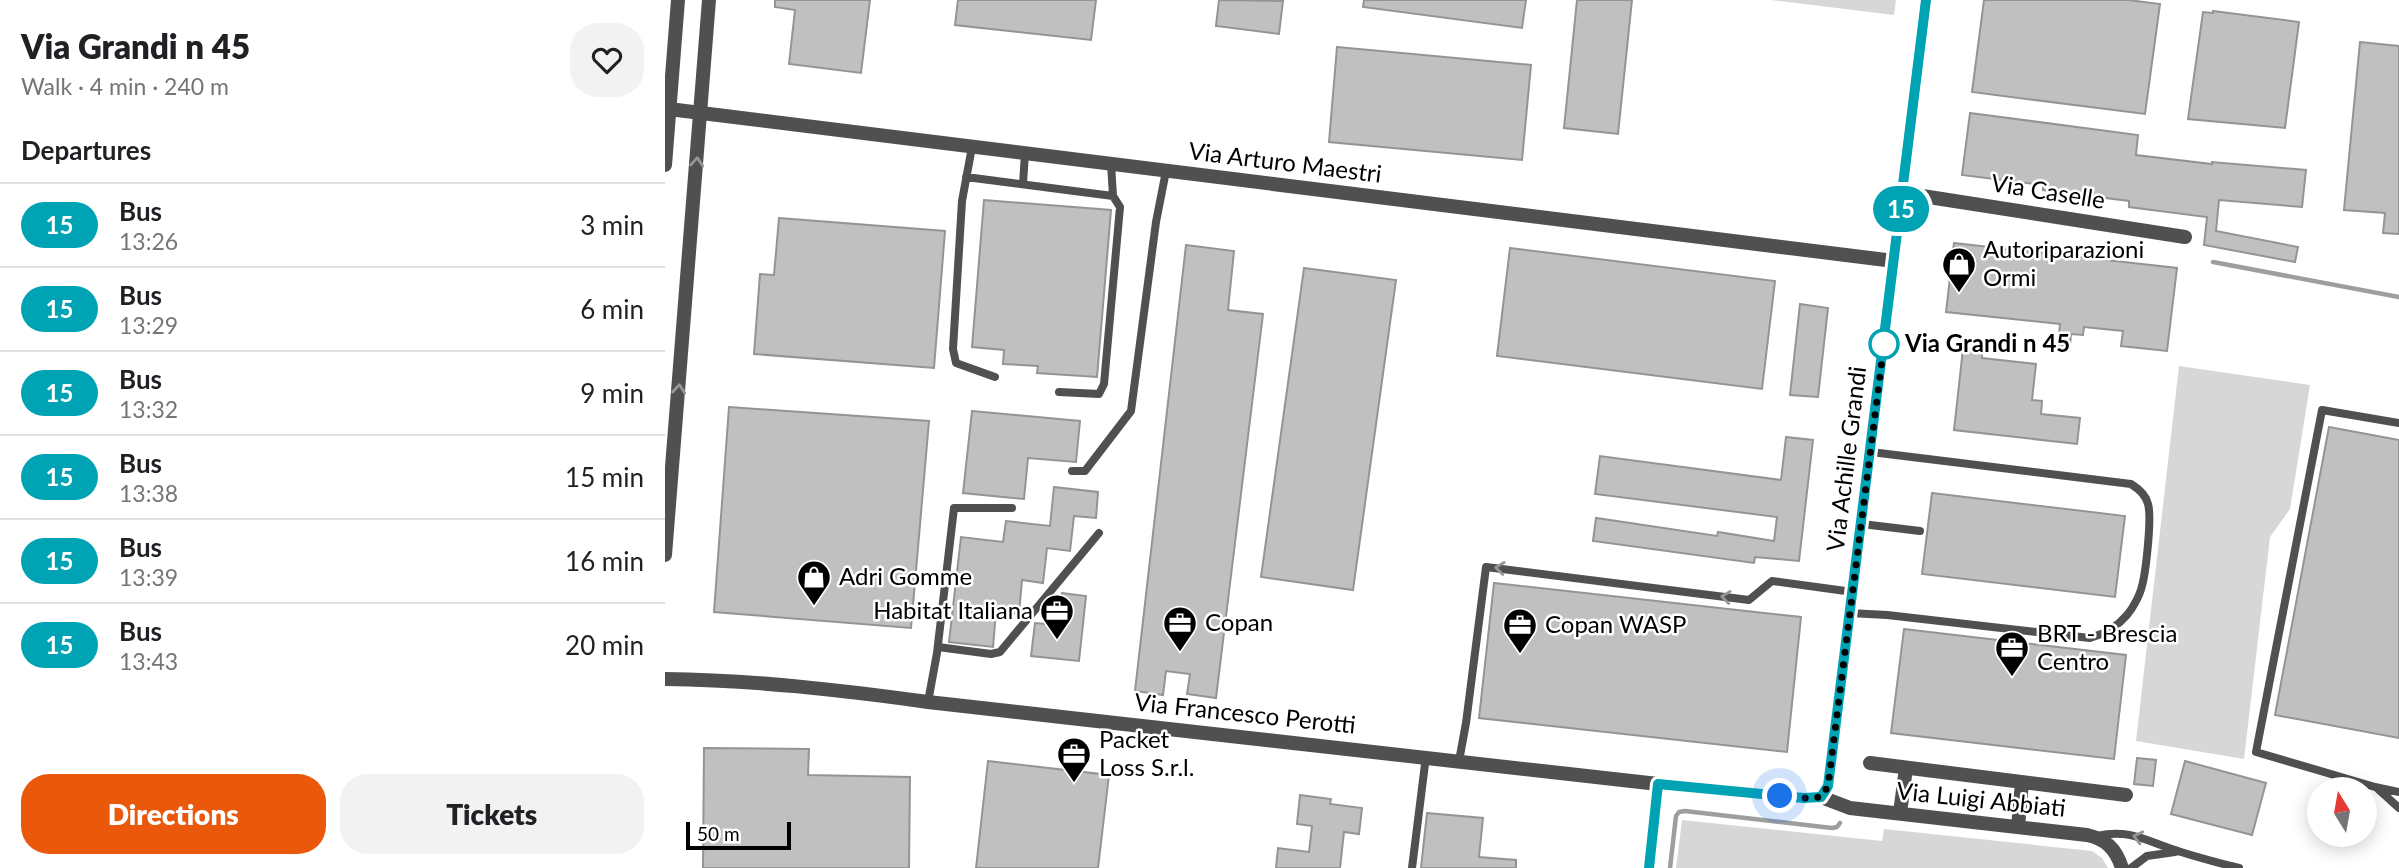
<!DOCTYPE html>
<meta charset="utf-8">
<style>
:root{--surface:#fff;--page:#f2f2f2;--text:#202124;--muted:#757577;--line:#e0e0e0;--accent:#ea580c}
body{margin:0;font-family:Lato,sans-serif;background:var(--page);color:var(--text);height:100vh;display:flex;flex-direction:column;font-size:26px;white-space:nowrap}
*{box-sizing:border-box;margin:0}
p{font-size:23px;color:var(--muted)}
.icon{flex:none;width:38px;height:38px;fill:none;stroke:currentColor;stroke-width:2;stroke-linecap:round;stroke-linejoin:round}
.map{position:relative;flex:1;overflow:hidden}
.panel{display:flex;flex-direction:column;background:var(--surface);width:665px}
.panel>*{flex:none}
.badge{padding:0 14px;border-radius:23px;font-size:24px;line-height:46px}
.needle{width:46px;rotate:349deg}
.tools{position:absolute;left:1642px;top:777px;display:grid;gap:14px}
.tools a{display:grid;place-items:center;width:70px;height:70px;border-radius:50%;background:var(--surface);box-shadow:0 4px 18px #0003;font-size:35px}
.scale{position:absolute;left:21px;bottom:18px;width:105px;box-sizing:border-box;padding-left:7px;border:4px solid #000;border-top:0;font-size:19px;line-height:24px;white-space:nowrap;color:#000;-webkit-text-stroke:5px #fff;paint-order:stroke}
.you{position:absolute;width:35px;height:35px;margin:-18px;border:5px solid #fff;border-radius:50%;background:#1a73e8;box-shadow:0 0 0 10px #1a73e833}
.map>.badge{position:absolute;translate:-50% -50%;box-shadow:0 0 0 4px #fff}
h2{padding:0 21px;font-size:26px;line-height:63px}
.round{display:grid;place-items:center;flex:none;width:74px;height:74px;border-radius:28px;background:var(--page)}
.summary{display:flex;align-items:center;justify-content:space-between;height:119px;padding:0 21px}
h1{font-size:33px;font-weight:800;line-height:52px}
.cta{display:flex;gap:14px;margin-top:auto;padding:14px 21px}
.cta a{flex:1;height:80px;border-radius:28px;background:var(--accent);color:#fff;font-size:28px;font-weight:800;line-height:80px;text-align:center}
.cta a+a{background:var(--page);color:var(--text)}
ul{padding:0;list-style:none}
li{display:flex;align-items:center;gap:21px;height:84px;padding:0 21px;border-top:2px solid var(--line)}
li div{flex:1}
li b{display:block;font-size:26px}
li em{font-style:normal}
li .badge{min-width:77px;font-weight:700;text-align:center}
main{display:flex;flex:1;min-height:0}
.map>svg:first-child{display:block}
</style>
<main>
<section class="panel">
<div class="summary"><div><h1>Via Grandi n 45</h1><p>Walk · 4 min · 240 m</p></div><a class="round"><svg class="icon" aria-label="heart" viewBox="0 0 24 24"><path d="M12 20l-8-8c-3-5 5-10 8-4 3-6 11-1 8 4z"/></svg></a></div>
<h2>Departures</h2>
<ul>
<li><span class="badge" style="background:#00a3b4;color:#fff">15</span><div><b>Bus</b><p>13:26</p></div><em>3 min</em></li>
<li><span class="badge" style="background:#00a3b4;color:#fff">15</span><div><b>Bus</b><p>13:29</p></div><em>6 min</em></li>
<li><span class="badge" style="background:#00a3b4;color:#fff">15</span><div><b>Bus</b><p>13:32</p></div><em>9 min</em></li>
<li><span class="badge" style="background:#00a3b4;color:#fff">15</span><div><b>Bus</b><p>13:38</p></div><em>15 min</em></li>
<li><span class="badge" style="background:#00a3b4;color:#fff">15</span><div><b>Bus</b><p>13:39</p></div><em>16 min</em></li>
<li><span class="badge" style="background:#00a3b4;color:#fff">15</span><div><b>Bus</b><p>13:43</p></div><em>20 min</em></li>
</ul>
<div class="cta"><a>Directions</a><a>Tickets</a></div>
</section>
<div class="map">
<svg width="1734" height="868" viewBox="0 0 1734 868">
<rect width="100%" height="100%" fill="#fff"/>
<path fill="#d7d7d7" d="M1106 0H1231L1229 15Z
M1514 366 1645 385 1625 509 1605 537 1579 759 1471 741Z
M1017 820 1217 841 1219 829 1427 851 1437 858 1443 868H1011Z"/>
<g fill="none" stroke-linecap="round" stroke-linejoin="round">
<path stroke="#9e9e9e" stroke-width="4.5" d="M1548 262 1734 297
M1005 868 1011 816 1014 812 1020 811 1167 828 1172 827 1175 823"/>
</g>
<path fill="#c0c0c0" stroke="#949494" stroke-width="2" d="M110 0H205L196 73 124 64 130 10 110 7Z
M293 0H431L426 40 290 25Z
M554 0 618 1 614 34 551 26Z
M699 0H861L857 28 698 7Z
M912 0H967L953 134 899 128Z
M1319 0H1463L1495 4 1480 114 1307 92Z
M1548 11 1634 22 1620 128 1523 119 1538 12 1548 13Z
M1695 42 1734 46V234L1718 233 1720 213 1679 210Z
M672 47 866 65 857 160 664 142Z
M1305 113 1473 135 1471 155 1547 164V162L1641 170 1637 207 1554 200 1551 231 1633 247 1630 262 1539 245 1542 217 1464 207V201L1378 190V185L1297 175Z
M319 200 446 210 432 377 372 373 373 366 338 364 339 350 307 347Z
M114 218 280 231 269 368 89 354 95 274 109 275Z
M1289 243 1512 268 1502 351 1456 346 1458 331 1419 327 1418 335 1406 334 1405 346 1393 345 1395 324 1281 312Z
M521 245 569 251 563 310 598 314 551 698 522 694 525 674 501 671 498 695 470 691Z
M845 248 1110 281 1097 389 832 356Z
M639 268 731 280 688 590 596 577Z
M1135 304 1163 308 1153 397 1125 395Z
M1298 349 1317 352V358L1371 364 1367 400 1377 401 1376 414 1415 418 1412 444 1289 430Z
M64 407 264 421 246 628 49 612Z
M307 411 415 421 411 462 363 458 359 499 298 493Z
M1664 427 1734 440V738L1610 715Z
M1121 437 1148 440 1134 561 1090 557 1089 563 928 541 931 518 1052 536 1053 532 1109 541 1112 517 930 494 935 456 1116 480Z
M389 487 433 492 431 518 409 516 405 551 382 548 378 583 357 580 354 614 331 612 328 647 284 642 296 537 338 542 341 521 385 526Z
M1267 493 1460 516 1450 597 1257 574Z
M829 583 1136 617 1122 752 814 718Z
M397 593 421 596 414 661 366 656 370 623 393 625Z
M1239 629 1461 655 1449 759 1226 733Z
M39 748 144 749 143 775 245 777 244 868H38Z
M1472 758 1491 760 1488 786 1469 784Z
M323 761 444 775 433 868H311Z
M1520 761 1601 783 1587 835 1506 814Z
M635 795 666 799 665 804 697 808 694 834 679 832 675 868H611L613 848 644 852 647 826 632 824Z
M762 813 818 818 814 857 851 860V868H756Z"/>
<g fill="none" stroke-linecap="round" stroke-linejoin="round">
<path stroke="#505050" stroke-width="8" d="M307 147 297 201 288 349 291 363 330 377
M301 177 448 196
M358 184 360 153
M394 392 434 394 439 384 455 207 448 196 446 164
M1734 423 1657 410 1591 752 1710 787 1734 792
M407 471H420L466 411 491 222 501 171
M1197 524 1255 531
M1184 613 1222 615 1425 638C1439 634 1452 627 1462 615 1468 608 1475 595 1477 586 1481 571 1487 517 1483 504 1481 495 1474 489 1466 484L1206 452
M273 647 326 654 335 652 434 533
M263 702 272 653 289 508H347
M794 761 801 723 821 567 1084 600 1107 581 1188 592
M1713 789 1734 808
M1432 836C1467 828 1484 843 1516 852 1535 858 1554 863 1574 868
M747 868 761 756
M1466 868 1482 856 1510 852"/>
<path stroke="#505050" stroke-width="14" d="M4 109 1229 261
M0 165 13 0
M1238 193 1520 237
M0 555 44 0
M0 679C89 680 176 690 263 702L993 784 1139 798 1156 797 1185 808 1422 835C1441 839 1451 849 1457 868
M1205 763 1461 795
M1156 797 1163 786 1261 0
M1235 813 1241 768
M1353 827 1357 782
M984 868 993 784"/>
</g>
<defs><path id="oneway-chevron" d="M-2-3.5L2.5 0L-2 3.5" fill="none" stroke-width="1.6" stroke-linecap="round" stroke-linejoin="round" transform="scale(1.75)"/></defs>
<g stroke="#969696">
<use href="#oneway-chevron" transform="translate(32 162) rotate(-85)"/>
<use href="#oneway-chevron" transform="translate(14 389) rotate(-85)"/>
<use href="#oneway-chevron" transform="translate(835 568) rotate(-173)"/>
<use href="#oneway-chevron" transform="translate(1061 597) rotate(-173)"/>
<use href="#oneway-chevron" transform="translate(1473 837) rotate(-166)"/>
</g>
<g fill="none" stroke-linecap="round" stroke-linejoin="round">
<g stroke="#fff" stroke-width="16">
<path id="line" d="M984 868 993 784 1139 798 1156 797 1163 786 1261 0"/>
</g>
<use href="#line" stroke="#00a3b4" stroke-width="10"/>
<path stroke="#000" stroke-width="7" stroke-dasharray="0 12.6" d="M1115 796 1139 798 1156 797 1163 786 1219 344"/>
</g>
<defs>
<g id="shop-pin" transform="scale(1.75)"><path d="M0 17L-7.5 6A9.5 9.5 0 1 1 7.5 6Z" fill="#000" stroke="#fff"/><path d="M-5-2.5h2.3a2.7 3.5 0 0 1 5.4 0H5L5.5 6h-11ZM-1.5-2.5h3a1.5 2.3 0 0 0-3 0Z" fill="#fff"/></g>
<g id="office-pin" transform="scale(1.75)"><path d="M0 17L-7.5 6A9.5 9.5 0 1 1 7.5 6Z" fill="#000" stroke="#fff"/><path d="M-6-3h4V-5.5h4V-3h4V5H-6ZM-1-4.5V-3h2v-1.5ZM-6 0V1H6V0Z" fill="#fff"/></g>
</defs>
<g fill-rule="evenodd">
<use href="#shop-pin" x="1294" y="264"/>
<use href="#shop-pin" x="149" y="577"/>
<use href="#office-pin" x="392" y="611"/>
<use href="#office-pin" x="515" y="623"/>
<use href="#office-pin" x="855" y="625"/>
<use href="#office-pin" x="1347" y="648"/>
<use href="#office-pin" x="409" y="754"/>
</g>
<circle fill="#fff" stroke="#00a3b4" stroke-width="3.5" cx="1219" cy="344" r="14"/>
<g text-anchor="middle" stroke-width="5" stroke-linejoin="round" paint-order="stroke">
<g font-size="24" fill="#000" stroke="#fff">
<text transform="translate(620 163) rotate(7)" y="8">Via Arturo Maestri</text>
<text transform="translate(1383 192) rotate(9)" y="8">Via Caselle</text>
<text transform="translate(1182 459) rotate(-83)" y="8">Via Achille Grandi</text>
<text transform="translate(580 714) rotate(6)" y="8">Via Francesco Perotti</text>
<text transform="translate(1316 800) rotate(6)" y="8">Via Luigi Abbiati</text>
</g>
<g font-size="24" fill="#000" stroke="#fff" text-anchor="start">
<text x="1318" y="258">Autoriparazioni<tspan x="1318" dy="28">Ormi</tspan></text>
<text x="174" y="585">Adri Gomme</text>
<text x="368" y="619" text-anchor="end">Habitat Italiana</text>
<text x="540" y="631">Copan</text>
<text x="880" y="633">Copan WASP</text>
<text x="1372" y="642">BRT - Brescia<tspan x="1372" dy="28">Centro</tspan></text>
<text x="434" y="748">Packet<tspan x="434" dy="28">Loss S.r.l.</tspan></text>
</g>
<g font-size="24" font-weight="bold" fill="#000" stroke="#fff" text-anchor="start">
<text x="1240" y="352">Via Grandi n 45</text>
</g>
</g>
</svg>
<div class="tools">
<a><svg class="needle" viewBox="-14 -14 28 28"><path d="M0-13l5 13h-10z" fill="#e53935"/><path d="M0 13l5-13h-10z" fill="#757577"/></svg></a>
</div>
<div class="scale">50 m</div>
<div class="you" style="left:1115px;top:796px"></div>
<b class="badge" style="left:1236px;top:209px;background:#00a3b4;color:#fff">15</b>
</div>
</main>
